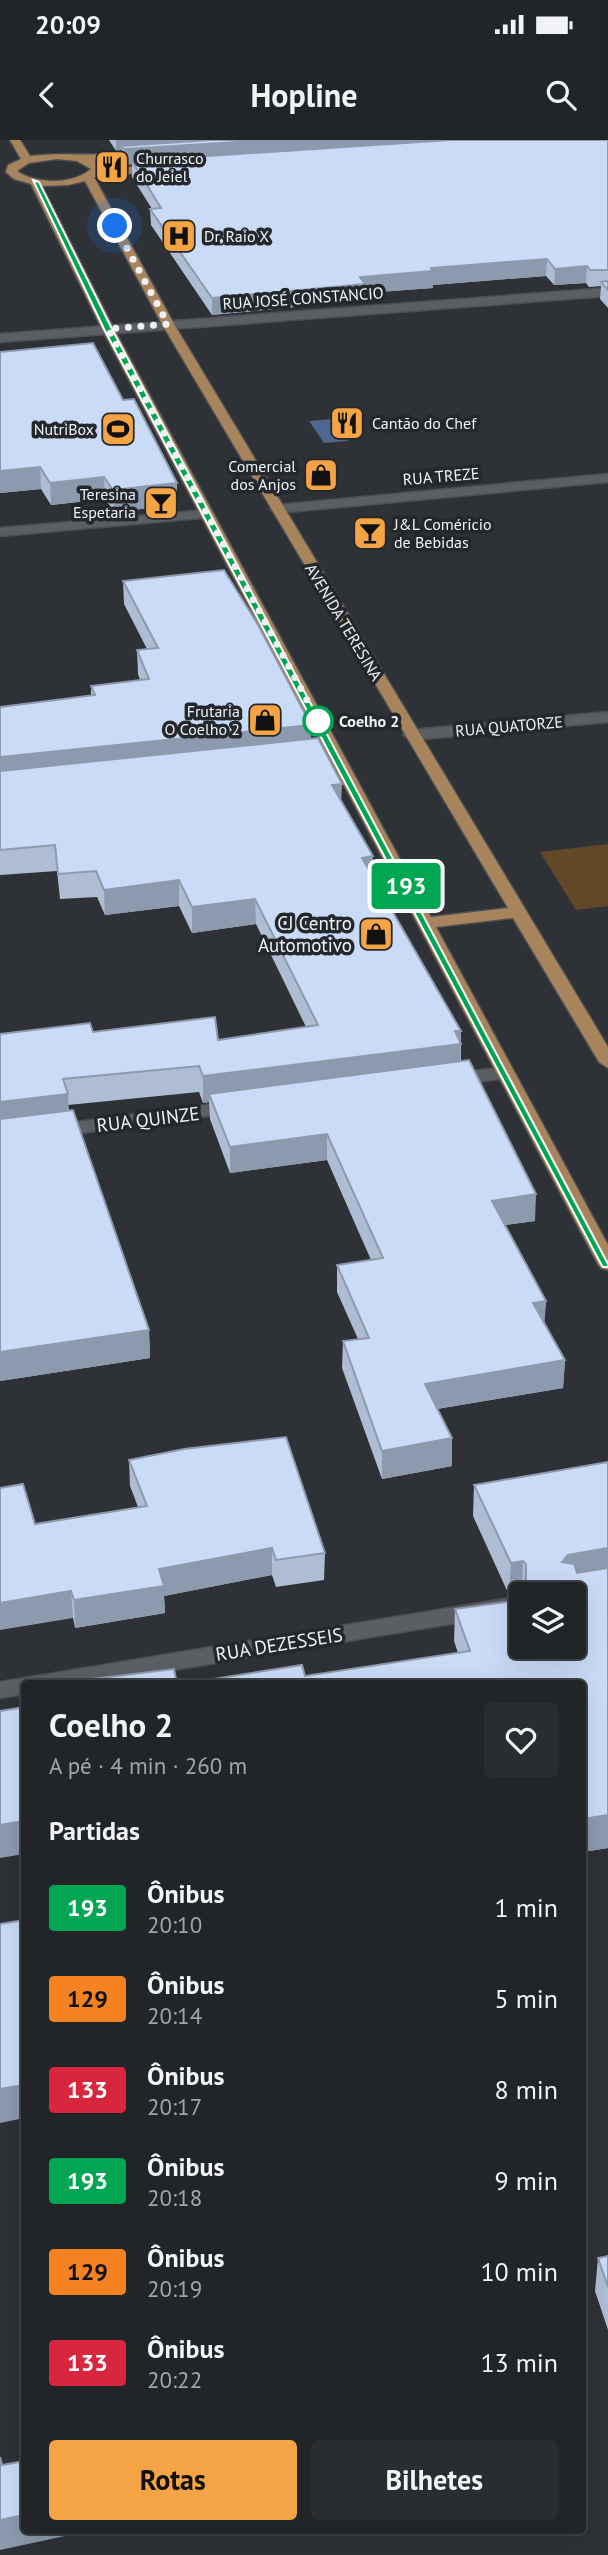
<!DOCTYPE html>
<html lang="pt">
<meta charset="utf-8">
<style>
:root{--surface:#222528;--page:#2a2d30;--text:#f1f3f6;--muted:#a2a5a8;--line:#3f4245;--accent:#f4a444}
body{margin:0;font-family:"PT Sans",sans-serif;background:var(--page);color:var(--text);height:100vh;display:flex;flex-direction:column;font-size:26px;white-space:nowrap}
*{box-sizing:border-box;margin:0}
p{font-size:23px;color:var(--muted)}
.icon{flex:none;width:38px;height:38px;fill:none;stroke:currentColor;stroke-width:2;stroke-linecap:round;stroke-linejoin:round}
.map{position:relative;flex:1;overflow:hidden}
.drawer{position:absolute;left:21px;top:1540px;width:565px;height:854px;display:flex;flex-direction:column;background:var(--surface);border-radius:7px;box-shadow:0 7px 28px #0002,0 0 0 2px var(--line)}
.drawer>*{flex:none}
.badge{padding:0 14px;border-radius:5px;font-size:24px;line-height:46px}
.tools{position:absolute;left:509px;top:1442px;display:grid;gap:14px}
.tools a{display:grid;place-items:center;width:77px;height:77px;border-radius:7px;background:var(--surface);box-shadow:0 7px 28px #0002,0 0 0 2px var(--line);font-size:35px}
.you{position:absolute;width:35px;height:35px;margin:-18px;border:5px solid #fff;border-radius:50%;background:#1a73e8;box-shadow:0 0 0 10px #1a73e833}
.map>.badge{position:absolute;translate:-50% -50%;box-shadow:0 0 0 4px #fff}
h2{padding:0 28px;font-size:26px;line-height:63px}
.round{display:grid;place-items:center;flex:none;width:74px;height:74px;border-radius:7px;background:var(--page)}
.overview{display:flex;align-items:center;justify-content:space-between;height:119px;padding:0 28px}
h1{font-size:33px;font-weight:800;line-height:52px}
.action{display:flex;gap:14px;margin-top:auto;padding:14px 28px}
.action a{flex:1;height:80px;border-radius:7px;background:var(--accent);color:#111;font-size:28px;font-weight:800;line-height:80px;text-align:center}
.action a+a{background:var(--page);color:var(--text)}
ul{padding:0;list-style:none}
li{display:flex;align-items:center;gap:21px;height:91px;padding:0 28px}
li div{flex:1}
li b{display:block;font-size:26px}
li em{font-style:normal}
li .badge{min-width:77px;font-weight:700;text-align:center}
.status{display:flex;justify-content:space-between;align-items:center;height:49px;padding:0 35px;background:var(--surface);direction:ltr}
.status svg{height:19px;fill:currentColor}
header{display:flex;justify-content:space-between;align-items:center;height:91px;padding:0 28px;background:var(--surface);font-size:32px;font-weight:800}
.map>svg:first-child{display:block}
</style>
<div class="status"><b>20:09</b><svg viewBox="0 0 49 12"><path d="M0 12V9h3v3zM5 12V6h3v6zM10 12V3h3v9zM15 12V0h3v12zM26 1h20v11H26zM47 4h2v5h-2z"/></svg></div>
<header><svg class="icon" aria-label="back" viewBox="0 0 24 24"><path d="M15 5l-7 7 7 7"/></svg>Hopline<svg class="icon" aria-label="search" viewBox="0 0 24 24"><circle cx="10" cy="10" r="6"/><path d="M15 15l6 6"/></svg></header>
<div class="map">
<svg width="608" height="2415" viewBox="0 0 608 2415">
<rect width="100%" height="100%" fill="#2e3136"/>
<path fill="#634729" d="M608 704V766L576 770 540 712Z"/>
<path fill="#4f668f" d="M332 279 348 301 324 303 309 281Z"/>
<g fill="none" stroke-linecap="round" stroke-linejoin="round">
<g stroke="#4a4d51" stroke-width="3">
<path id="minor" d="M608 148V156L0 202V194Z
M608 334V342L277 373 270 369 277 365Z
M207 370 212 371V377L0 396V388Z
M608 572V582L411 600 403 595 411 590Z
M505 927 512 929 514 933 512 937 450 946 441 940 450 934Z
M237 961 244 963 246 967 244 971 0 1004V992Z
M522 1456V1472L89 1544H24V1554L0 1558V1542Z"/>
</g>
<g stroke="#4a4d51" stroke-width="3">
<path id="major" d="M10 0H20L30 16C59 12 88 16 117 14L121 15V19L95 21 102 29 159 25 164 28 159 31 94 37 174 184 608 907V928L599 922 513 778 436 787 608 1105V1130L601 1128 598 1124 102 189 31 44 14 39 6 32 8 25 21 19ZM57 19 77 21 91 29C73 45 35 44 17 31L29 23ZM85 41 162 184 508 768 431 777 114 189 42 46 68 45Z"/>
</g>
<use href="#minor" fill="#5b5f64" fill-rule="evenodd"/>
<use href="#major" fill="#a8845d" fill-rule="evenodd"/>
</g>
<path fill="#aebcd4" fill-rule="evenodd" d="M109 0H608V168L600 159 601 146 589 147 586 143 554 145 546 136 433 145V148L365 153V160L212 175 151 85 150 69H152L132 37V24L125 25 123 22 122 10 116 11Z
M123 260 177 343V365L114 372 105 359 51 365 41 349 0 353Z
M123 441 311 585V599L341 661 372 735 461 891V921L535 1081 505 1085 546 1161 544 1183 565 1220 563 1248 437 1269 452 1298V1326L382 1339 342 1228 343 1201 358 1199 337 1152V1125L371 1120 327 1020 230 1033 210 979 209 962 203 963 199 952 68 965 69 970 149 1190 150 1218 0 1241V894L93 892 218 900 306 887 256 784 192 793 179 766 105 775 97 757 60 759 57 731 0 735V567L91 556V546L140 540 138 534 137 510 147 509 124 464Z
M129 1320 325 1413 324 1440 276 1447 272 1435 164 1456 165 1473 75 1488 73 1478 35 1384 138 1367 130 1346Z
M608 1322V1708L583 1712V1544L305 1536 458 1513 454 1501 455 1469 520 1460V1454L509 1455 473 1376 474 1345ZM522 1454H574L522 1507Z
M608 2116V2190L595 2151 598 2118Z"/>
<path fill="#8d99ad" d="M116 0H505L132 21V24L125 25 124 9 122 6V10L116 11Z
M547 119 546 136 433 145V148L365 153V160L212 175V158L360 137 431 128Z
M587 126 586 143 554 145 555 129Z
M40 327 41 349 0 353V331Z
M104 337 105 359 51 365 50 343Z
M177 343V365L114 372 113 350Z
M311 585V609L0 641V617Z
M342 644 341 668 332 645Z
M373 716 372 742 362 718Z
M179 740V766L105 775 104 750Z
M255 759 256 784 192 793V767Z
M461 891 460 930 209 954V962L203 963V936Z
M68 954 69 980 0 989V962Z
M327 994V1020L230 1033V1007Z
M536 1054 535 1081 491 1087 492 1061Z
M546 1161 544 1188 533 1163Z
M149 1190 150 1218 0 1241V1212Z
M565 1220 563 1248 424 1271 425 1244Z
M452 1298V1326L382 1339V1311Z
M272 1408V1435L164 1456 165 1473 75 1488 74 1460 159 1429Z
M608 1408V1433L560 1454 562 1422 568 1415Z
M523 1421 522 1446 520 1443V1454L509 1455 511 1423Z
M71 1451 73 1478 0 1490V1463Z
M608 1675V1708L583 1712V1679Z
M24 1681V1714L0 1718V1685Z
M24 1945V1978L0 1983V1949Z
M24 2375V2390H93L0 2410V2380Z"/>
<path fill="#cadbf7" stroke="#8d99ad" stroke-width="2" d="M211 0H270L124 9 122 6Z
M450 0H608V130H590L587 126 555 129 547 119 431 128 433 131 360 137 365 144 212 158 150 69 161 68 132 21Z
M608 141V150L601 142Z
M93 203 123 260 134 259 177 343 113 350 104 337 50 343 40 327 0 331V212Z
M224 430 257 483 311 585 0 617V567L95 555 91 546 149 539 137 510 158 508 123 441Z
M318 598 342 644 332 645 373 716 362 718 461 891H455L461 904 203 936 199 926 63 939 68 954 0 962V894L90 883 93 892 215 877 218 900 318 885 255 759 192 767 179 740 104 750 96 731 58 734 55 705 0 710V631Z
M469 920 536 1054 492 1061 546 1161 533 1163 565 1220 425 1244 452 1298 382 1311 343 1201 369 1198 337 1125 383 1118 327 994 230 1007 209 954Z
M73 970 149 1190 0 1212V979Z
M286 1297 325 1413 276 1420 272 1408 159 1429 164 1446 74 1460 71 1451 0 1463V1348L23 1344 35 1384 147 1366 129 1320 184 1309Z
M608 1322V1408L568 1415 562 1422 574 1424 577 1433 608 1428V1675L583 1679V1544H182L302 1525 305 1536 470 1511 455 1469 522 1460V1507H574V1454H526L520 1443 526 1440V1424L523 1421 511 1423 474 1345Z
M174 1529 177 1544H76V1541Z
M24 1567V1681L0 1685V1571Z
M24 1780V1945L0 1949V1784Z
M608 2116V2147L598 2118Z
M0 2317 2 2325 24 2321V2375L0 2380Z"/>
<path fill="#00a651" stroke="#fff" stroke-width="2" d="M33 40 39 42 112 189 608 1124V1127H603L601 1124 104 189Z"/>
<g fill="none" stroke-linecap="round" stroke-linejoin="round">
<path stroke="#eff1f5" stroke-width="7" stroke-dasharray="0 12.6" d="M115 86 168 184 108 189 323 590 318 581"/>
</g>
<defs>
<g id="restaurant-square" transform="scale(1.75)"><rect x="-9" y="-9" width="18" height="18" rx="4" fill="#f4a444" stroke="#24272c"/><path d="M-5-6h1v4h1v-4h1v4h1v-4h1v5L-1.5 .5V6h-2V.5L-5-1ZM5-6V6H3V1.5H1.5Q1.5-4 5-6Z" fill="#111"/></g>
<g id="hospital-square" transform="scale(1.75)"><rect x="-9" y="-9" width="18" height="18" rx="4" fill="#f4a444" stroke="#24272c"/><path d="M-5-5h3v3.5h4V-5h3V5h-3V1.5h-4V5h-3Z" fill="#111"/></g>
<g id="stadium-square" transform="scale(1.75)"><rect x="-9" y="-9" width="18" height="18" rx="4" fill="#f4a444" stroke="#24272c"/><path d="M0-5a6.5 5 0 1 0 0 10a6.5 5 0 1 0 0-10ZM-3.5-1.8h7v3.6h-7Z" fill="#111"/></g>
<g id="shop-square" transform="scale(1.75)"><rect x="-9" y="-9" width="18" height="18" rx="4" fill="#f4a444" stroke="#24272c"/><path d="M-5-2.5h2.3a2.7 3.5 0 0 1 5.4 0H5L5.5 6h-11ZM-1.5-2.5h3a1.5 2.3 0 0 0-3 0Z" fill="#111"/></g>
<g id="bar-square" transform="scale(1.75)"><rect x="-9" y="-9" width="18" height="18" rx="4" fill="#f4a444" stroke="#24272c"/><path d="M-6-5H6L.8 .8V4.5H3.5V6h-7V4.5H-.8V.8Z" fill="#111"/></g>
</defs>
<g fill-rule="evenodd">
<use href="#restaurant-square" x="112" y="27"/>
<use href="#hospital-square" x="179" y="96"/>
<use href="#restaurant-square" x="347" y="283"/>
<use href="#stadium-square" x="118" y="289"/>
<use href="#shop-square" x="321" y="335"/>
<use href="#bar-square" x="161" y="363"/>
<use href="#bar-square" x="370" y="393"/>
<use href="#shop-square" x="265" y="580"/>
<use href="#shop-square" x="376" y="794"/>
</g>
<circle fill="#fff" stroke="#00a651" stroke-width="3.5" cx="318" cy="581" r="14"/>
<g text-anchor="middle" stroke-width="7" stroke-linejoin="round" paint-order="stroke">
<g font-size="16" fill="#eff1f5" stroke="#24272c" text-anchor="start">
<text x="136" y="24">Churrasco<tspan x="136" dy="18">do Jeiel</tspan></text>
<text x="204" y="102">Dr. Raio X</text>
<text x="372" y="289">Cantão do Chef</text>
<text x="94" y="295" text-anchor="end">NutriBox</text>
<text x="296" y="332" text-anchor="end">Comercial<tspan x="296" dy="18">dos Anjos</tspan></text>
<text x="136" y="360" text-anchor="end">Teresina<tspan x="136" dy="18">Espetaria</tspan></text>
<text x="394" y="390">J&amp;L Coméricio<tspan x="394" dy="18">de Bebidas</tspan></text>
<text x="240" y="577" text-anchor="end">Frutaria<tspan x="240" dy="18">O Coelho 2</tspan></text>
</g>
<g font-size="16" fill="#eff1f5" stroke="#24272c">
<text transform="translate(303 158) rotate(-4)" y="6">RUA JOSÉ CONSTANCIO</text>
<text transform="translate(441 336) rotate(-5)" y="6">RUA TREZE</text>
<text transform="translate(344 482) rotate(59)" y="6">AVENIDA TERESINA</text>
<text transform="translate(509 586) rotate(-5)" y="6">RUA QUATORZE</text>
</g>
<g font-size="16" font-weight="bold" fill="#eff1f5" stroke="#24272c" text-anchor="start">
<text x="339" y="587">Coelho 2</text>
</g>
<g font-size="19" fill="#eff1f5" stroke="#24272c" text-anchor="end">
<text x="352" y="790">CJ Centro<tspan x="352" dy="22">Automotivo</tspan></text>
</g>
<g font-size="19" fill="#eff1f5" stroke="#24272c">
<text transform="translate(148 979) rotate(-7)" y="7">RUA QUINZE</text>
<text transform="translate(279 1504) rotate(-9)" y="7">RUA DEZESSEIS</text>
</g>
</g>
</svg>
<div class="tools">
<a><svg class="icon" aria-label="layers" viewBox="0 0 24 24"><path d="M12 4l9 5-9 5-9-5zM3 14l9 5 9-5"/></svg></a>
</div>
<div class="you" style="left:115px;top:86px"></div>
<b class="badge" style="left:406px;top:746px;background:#00a651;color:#fff">193</b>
<section class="drawer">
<div class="overview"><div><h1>Coelho 2</h1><p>A pé · 4 min · 260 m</p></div><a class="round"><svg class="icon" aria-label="heart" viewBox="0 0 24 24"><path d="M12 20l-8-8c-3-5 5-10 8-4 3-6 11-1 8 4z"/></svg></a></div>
<h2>Partidas</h2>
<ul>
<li><span class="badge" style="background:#00a651;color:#fff">193</span><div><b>Ônibus</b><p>20:10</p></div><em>1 min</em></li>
<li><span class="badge" style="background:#f58220;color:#111">129</span><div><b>Ônibus</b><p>20:14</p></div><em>5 min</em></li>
<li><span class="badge" style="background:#d7263d;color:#fff">133</span><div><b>Ônibus</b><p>20:17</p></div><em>8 min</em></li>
<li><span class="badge" style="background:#00a651;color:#fff">193</span><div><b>Ônibus</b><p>20:18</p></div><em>9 min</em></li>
<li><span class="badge" style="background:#f58220;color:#111">129</span><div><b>Ônibus</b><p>20:19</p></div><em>10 min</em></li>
<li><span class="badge" style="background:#d7263d;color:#fff">133</span><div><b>Ônibus</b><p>20:22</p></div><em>13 min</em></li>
</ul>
<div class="action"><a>Rotas</a><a>Bilhetes</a></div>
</section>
</div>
